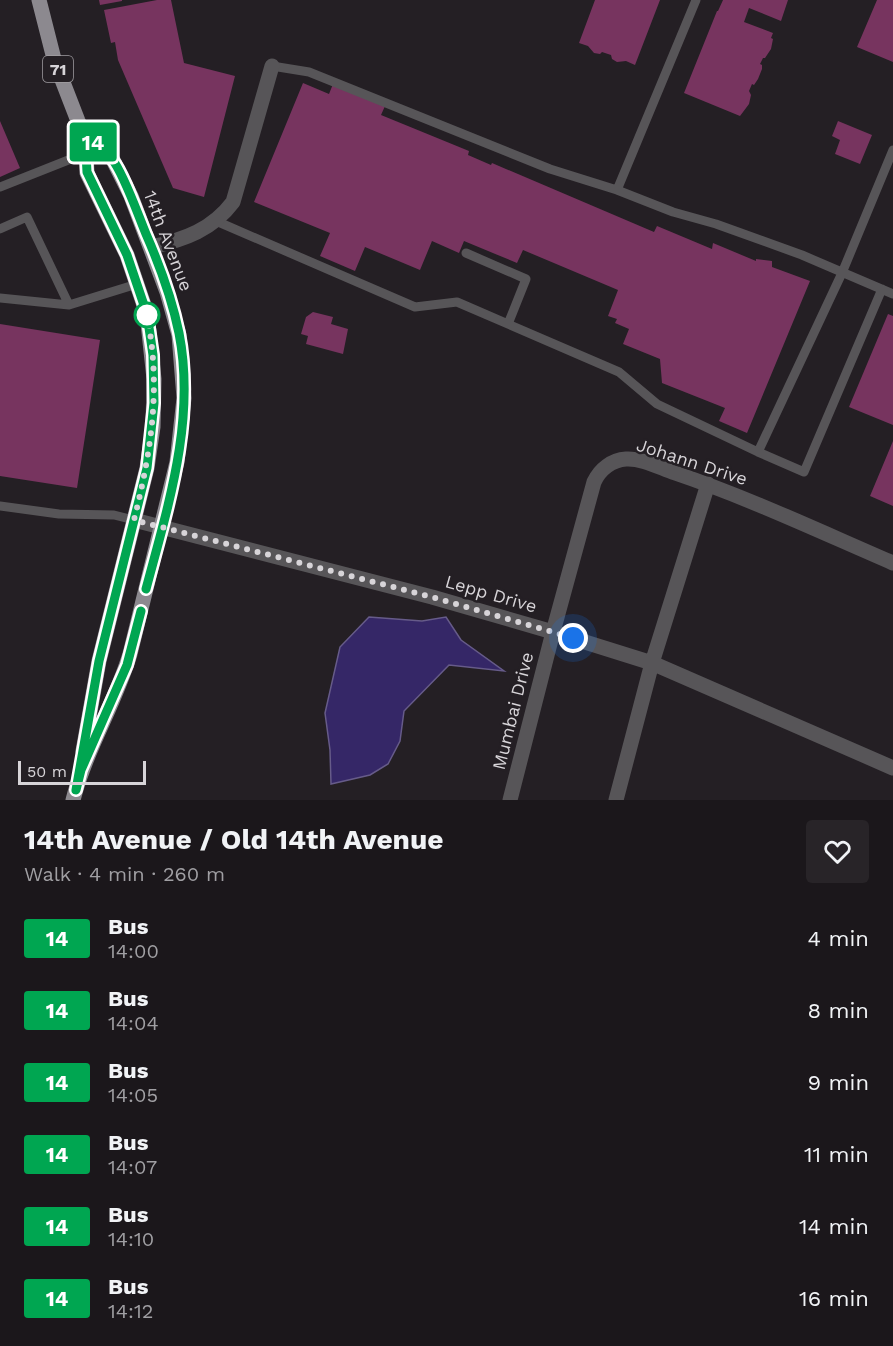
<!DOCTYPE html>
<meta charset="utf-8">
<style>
:root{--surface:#1b171b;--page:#282428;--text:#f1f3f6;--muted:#a09fa3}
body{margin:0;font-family:"Work Sans",sans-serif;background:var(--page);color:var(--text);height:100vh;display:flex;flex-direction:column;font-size:22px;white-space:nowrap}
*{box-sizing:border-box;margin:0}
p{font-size:20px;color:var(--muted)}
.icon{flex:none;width:33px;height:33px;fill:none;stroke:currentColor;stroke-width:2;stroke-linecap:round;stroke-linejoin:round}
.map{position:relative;height:800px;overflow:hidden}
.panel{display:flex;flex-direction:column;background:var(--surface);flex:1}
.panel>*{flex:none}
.badge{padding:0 12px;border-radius:4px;font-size:21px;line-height:39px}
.scale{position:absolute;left:18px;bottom:15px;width:128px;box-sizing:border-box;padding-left:6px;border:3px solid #d7d4d8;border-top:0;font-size:16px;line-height:21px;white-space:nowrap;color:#d7d4d8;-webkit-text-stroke:4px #241f24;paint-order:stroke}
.you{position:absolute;width:30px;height:30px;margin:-15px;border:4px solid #fff;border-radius:50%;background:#1a73e8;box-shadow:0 0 0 9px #1a73e833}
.map>.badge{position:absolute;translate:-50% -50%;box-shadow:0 0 0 3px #fff}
.round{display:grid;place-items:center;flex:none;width:63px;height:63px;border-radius:6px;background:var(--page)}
.summary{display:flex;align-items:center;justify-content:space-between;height:102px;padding:0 24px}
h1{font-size:28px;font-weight:700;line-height:45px}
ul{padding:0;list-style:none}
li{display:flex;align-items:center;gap:18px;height:72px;padding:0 24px}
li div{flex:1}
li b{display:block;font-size:22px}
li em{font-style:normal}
li .badge{min-width:66px;font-weight:700;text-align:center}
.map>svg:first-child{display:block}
</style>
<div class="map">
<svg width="893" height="800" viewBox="0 0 893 800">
<rect width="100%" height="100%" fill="#241f24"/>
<path fill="#352767" stroke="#665b89" stroke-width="1.5" d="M369 617 422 621 446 617 461 640 504 671 449 665 404 711 400 741 388 764 370 775 331 784 330 750 325 713 340 647Z"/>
<path fill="#77345f" d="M99 0H122V1L100 5Z
M157 0H171L184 63 235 76 204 197 173 188 118 60 115 42 111 43 104 10Z
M595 0H660L635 65 626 61 617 62 612 59 611 55 602 52 600 54 594 53 588 46 579 43Z
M723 0H788L781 21 749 8 744 22 773 33 771 38 773 39 771 49 765 58H763L760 64 762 65V69L758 79 754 85 752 84 749 91 751 95 749 104 740 116 684 93 717 11H718Z
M877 0H893V62L857 47Z
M303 83 329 94 333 84 385 106 381 115 469 151 468 155 491 165 492 163 654 232 657 226 712 249 713 243 756 261V259L772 261V267L810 281 747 433 719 421 725 408 662 383 660 359 623 344 629 329 615 323 617 319 608 316 618 290 523 250 517 263 464 241 459 253 432 241 420 270 365 247 355 271 320 256 330 233 254 202Z
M0 121 20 168 0 177Z
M838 121 872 135 860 164 835 154 840 140 832 136Z
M313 312 333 317 331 324 348 329 343 354 306 344 308 336 301 334 306 317Z
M888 314 893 316V425L849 407Z
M0 324 100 340 77 488 0 476Z
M893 441V506L870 496Z"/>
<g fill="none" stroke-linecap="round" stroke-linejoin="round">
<path stroke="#575558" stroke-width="9" d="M272 66 309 72 550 169 617 190 673 212 716 224 802 255 893 294
M0 187 86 153
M617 190 696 0
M216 221 415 307 457 302 619 372 657 404 758 452
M0 229 27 217 69 305
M466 253 526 279 508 324
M882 289 804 472 758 452 842 273 893 150
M0 298 69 305 137 284
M0 506 59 514 114 515 134 520"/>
<path stroke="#575558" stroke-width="15" d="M152 247C185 239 212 230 233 202L272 66
M134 520 432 597 553 632 652 663 893 768
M510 800 553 632 594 482C600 469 612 460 626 459 642 458 660 468 675 473 749 498 821 532 893 563
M616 800 652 663 708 484"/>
<path stroke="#8c898f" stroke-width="15" d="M39 0 54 59 78 121 85 135 113 160 131 196 167 292 179 335 184 398 177 462 130 654C115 704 86 749 73 800
M83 751 99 661 147 468 153 427 154 379 147 314 127 255 87 173 86 153"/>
</g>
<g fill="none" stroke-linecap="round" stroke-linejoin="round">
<g stroke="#fff" stroke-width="14">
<path id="line" d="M141 611 127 665 81 770 76 790 99 661 147 468 154 403 153 355 147 314 127 255 87 172 85 135C93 143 104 150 112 159 124 174 138 215 146 234 160 266 172 299 179 333 196 420 168 506 146 589"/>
</g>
<use href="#line" stroke="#00a651" stroke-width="9"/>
<path stroke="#d7d4d8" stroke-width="6" stroke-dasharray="0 10.8" d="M147 315C161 386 152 448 134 520L432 597 573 638"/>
</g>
<circle fill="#fff" stroke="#00a651" stroke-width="3" cx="147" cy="315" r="12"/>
<g text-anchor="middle" stroke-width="5" stroke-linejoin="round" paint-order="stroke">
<rect fill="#241f24" stroke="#a19ea2" stroke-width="1.5" x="43" y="56" width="30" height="26" rx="4.5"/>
<g font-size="16" font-weight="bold" fill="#d7d4d8">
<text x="58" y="75">71</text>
</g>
<g font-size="18" fill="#d7d4d8" stroke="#241f24">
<text transform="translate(168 241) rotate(69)" y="6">14th Avenue</text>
<text transform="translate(692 462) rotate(18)" y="6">Johann Drive</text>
<text transform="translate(491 594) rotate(16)" y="6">Lepp Drive</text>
<text transform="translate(513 711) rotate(-76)" y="6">Mumbai Drive</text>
</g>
</g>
</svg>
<div class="scale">50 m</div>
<div class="you" style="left:573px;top:638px"></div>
<b class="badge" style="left:93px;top:142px;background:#00a651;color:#fff">14</b>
</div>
<section class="panel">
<div class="summary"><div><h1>14th Avenue / Old 14th Avenue</h1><p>Walk · 4 min · 260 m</p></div><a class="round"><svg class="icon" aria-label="heart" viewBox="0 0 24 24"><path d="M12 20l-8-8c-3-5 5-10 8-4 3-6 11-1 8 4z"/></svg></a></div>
<ul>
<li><span class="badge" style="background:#00a651;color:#fff">14</span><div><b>Bus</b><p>14:00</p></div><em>4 min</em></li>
<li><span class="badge" style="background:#00a651;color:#fff">14</span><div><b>Bus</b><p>14:04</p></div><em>8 min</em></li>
<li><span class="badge" style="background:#00a651;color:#fff">14</span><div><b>Bus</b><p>14:05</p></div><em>9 min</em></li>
<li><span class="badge" style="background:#00a651;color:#fff">14</span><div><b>Bus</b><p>14:07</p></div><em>11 min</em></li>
<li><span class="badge" style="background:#00a651;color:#fff">14</span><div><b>Bus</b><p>14:10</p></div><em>14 min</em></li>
<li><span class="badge" style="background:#00a651;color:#fff">14</span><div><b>Bus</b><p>14:12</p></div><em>16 min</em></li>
</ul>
</section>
